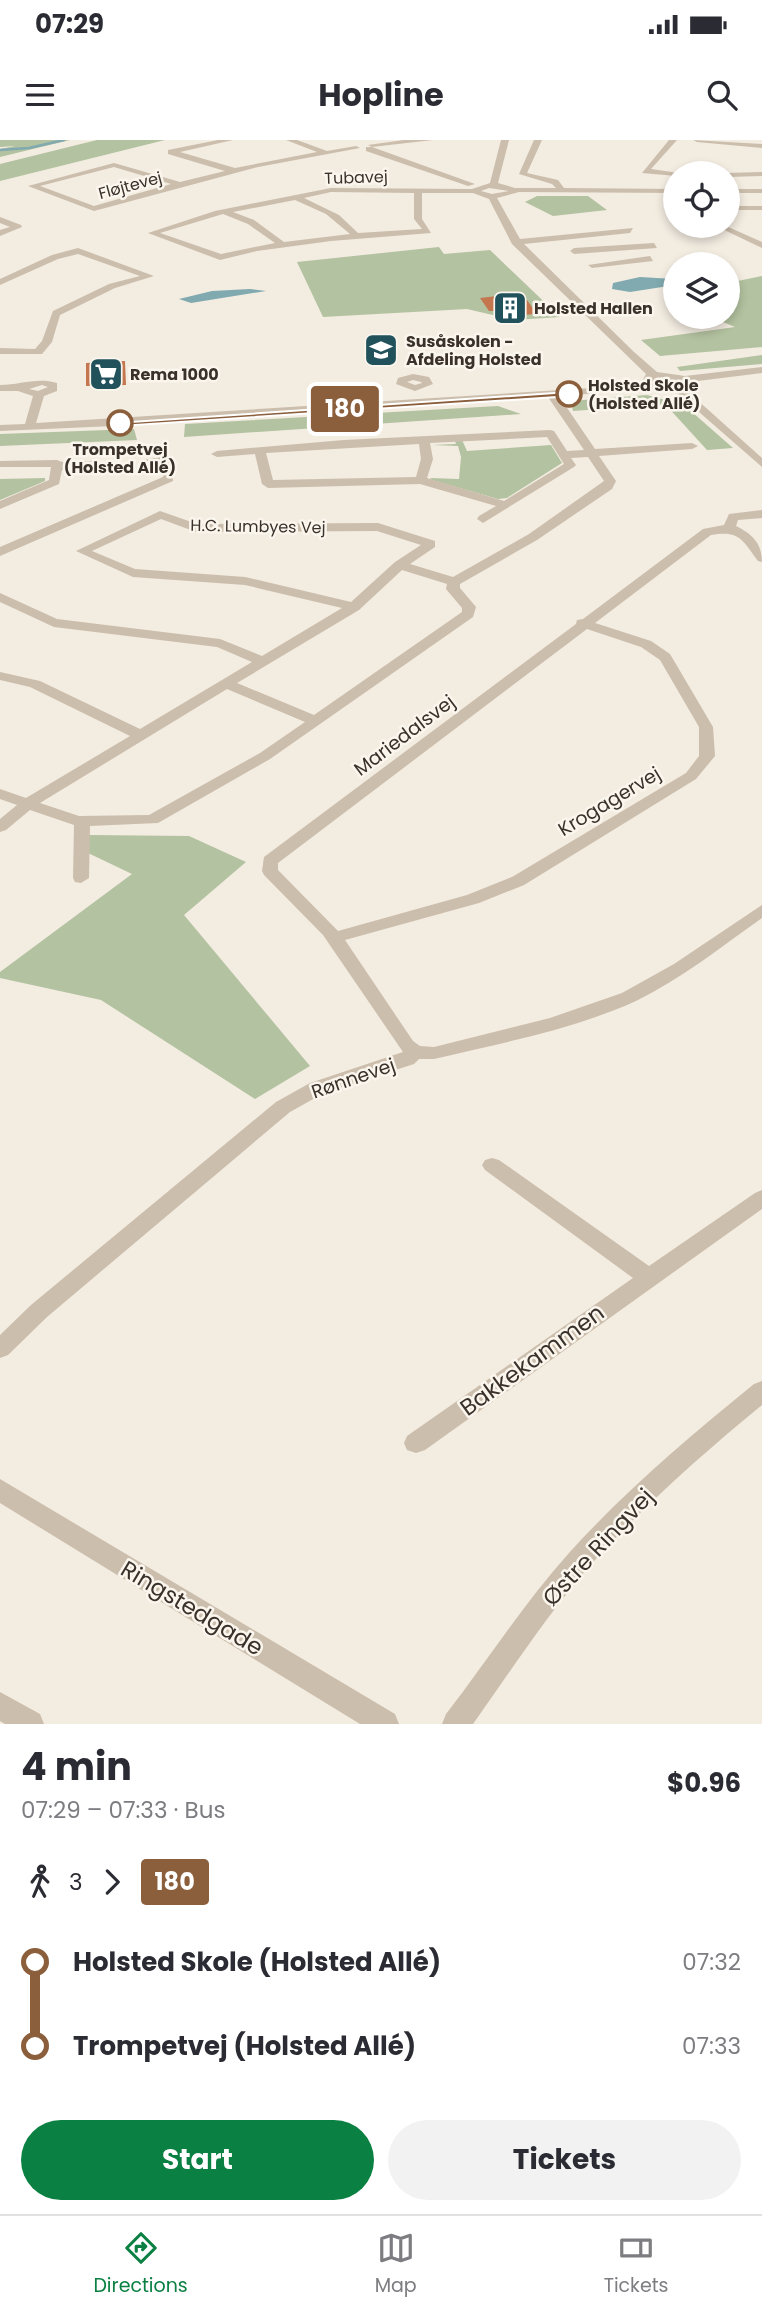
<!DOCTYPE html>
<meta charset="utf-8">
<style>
:root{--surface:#fff;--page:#f2f2f3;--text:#2b2b33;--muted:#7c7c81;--line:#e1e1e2;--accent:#0b8043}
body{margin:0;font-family:Poppins,sans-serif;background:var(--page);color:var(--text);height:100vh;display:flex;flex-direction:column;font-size:26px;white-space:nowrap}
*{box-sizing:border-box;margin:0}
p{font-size:23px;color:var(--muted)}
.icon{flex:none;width:38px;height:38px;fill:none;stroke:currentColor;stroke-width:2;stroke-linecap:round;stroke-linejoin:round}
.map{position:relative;height:1584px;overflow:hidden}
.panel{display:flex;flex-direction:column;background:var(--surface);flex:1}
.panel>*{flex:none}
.badge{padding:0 14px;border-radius:5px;font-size:24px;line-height:46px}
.fabs{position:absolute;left:663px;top:21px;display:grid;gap:14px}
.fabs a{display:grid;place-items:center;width:77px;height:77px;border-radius:50%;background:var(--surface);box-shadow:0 4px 10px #0003;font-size:35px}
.map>.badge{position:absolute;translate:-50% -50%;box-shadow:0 0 0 4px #fff}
.legs{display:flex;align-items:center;gap:10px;height:77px;padding:0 21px;font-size:23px}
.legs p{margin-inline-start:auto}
.head{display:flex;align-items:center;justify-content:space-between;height:119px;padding:0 21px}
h1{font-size:38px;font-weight:700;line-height:52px}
.cta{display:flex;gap:14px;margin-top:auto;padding:14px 21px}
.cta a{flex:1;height:80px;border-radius:42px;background:var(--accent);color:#fff;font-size:28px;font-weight:700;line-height:80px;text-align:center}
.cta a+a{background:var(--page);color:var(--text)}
ul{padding:0 21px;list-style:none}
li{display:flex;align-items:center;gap:24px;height:84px;font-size:26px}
li i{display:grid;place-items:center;width:10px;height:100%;margin:0 9px;background:currentColor}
li i::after{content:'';width:18px;height:18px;margin:-9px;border:5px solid;border-radius:50%;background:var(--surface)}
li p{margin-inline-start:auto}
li:first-child i{background:linear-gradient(#0000 50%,currentColor 0)}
li:last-child i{background:linear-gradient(currentColor 50%,#0000 0)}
.status{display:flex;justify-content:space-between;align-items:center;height:49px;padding:0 35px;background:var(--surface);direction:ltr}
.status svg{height:19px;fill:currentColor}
header{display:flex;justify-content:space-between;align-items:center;height:91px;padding:0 21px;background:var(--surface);font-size:32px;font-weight:700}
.tabs{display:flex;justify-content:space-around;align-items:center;height:98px;border-top:2px solid var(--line);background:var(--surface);font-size:19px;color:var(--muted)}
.tabs a{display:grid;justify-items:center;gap:4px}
.tabs .current{color:var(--accent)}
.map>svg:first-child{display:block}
</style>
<div class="status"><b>07:29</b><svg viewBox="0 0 49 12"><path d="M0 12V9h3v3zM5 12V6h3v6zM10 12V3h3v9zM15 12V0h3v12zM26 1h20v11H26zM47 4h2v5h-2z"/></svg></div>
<header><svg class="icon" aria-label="menu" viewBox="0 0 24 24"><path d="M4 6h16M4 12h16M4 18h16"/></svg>Hopline<svg class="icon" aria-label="search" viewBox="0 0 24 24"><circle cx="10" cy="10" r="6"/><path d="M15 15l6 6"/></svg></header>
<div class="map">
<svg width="762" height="1584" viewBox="0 0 762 1584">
<rect width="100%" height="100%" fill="#f3ece1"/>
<path fill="#b3c2a0" d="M0 0H70L0 17V9L15 6 0 7Z
M97 0H165L0 41V24Z
M537 56H588L607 70 553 76 525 62Z
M439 107 444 114 490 110 560 177 514 180 467 169 323 177 297 122Z
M762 136V207L660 216 641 200 735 187 711 177H728V143Z
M762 215V224L680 231 677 227Z
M647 255 684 265 733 308 707 310 665 264 573 271 571 261Z
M498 266 521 274 184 297 185 284Z
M134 289 137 300 0 306V294Z
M462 300 467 311 551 305 562 323 507 358 498 359 432 340 430 338 459 339 461 317 458 306 432 305 456 304 455 301Z
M45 338V341L0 360V339Z
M89 695 189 696 246 722 184 775 310 926 255 959 101 860 0 838V832L132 734 88 713Z"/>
<path fill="#80a9b0" d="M640 137 674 139 675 145 630 152 612 149 613 143Z
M250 149 266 151 191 163 179 159 212 151Z"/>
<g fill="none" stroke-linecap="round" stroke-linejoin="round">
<path stroke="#80a9b0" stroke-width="2.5" d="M0 10 29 8 64 0"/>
</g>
<path fill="#c4774e" d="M522 153 537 174 503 176 500 171H489L480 158Z
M125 221 126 245 86 246V223Z"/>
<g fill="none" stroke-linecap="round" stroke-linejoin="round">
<path fill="#ccbeac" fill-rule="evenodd" d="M218 0H233L180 12 235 28 317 12 286 0H297L327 11 356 6 360 8 258 27 94 71 28 46 114 23 180 42 225 31 168 14V10ZM114 27 171 44 94 66 40 46Z
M404 0H433L372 7 368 5Z
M501 0H509L498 43 515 48H556L552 44 519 34 534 0H542L527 33 558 40 564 48 676 49V53L519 52 497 58 520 99 633 88 630 93 524 104 634 212 657 232 685 236 762 227V233L690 242 692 245 685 249 762 318V327L675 251 667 253 654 249 559 256 595 309 692 303 698 306 692 309 599 316 616 341 612 349 537 400 460 444V448L476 467 473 477 270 619 158 683 90 686 89 738 81 743 75 742 73 738 74 685 30 670 6 690 0 692V679L17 665 0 659V649L26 658 130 596 30 547 0 540V532L40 541 140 589 252 522 217 507 54 487 0 462V453L57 479 220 499 262 516 342 468 245 445 133 437 76 411 160 371 197 384 378 383 435 401V407L410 424 453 437 529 394 604 341 588 317 571 318 576 325 574 327 483 383 477 379 479 376 496 366 420 344 268 348 262 344 255 314 217 317 211 314 217 311 344 300 550 290 554 291 567 311 584 310 548 257 136 285 0 291V285L25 284 33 256 18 251H0V245C20 245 37 237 57 243V251L44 256 36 283 640 245 646 234 512 104 489 59 473 53H422V79L431 93 331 101 257 111 220 120 148 93 215 71 331 48 472 49 490 43ZM489 48 509 51 492 54 481 51ZM331 52 414 53V79L422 89 358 93 339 75 304 58ZM295 60 326 74 350 94 284 102 254 80 233 72ZM223 74 248 84 275 103 221 114 160 93ZM662 237 680 244 667 247 651 242ZM42 245 48 247 38 251 29 249ZM547 297 564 324 504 361 427 338 433 319 430 303ZM419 304 421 319 416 337 273 340 266 313ZM161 379 196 392 377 391 421 405 395 422 351 462 245 437 135 429 92 411ZM402 430 447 444 446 449 462 468V472L314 575 237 543 359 470ZM227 549 305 582 260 613 149 675 79 676 40 663Z
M669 0H677L651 29 679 33H676V36L642 33Z
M693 0 762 4V8L697 2Z
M366 7H372L475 44 468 46 366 11Z
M762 32V36L728 37 726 33Z
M728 49H762V53H728Z
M728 66H762V70H728Z
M0 77 21 85 22 87 0 96V90L10 87 0 83Z
M716 86H726L762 102V108Z
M654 103 657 108 574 114 570 111 574 108Z
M78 108 154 136 115 148 60 175 52 202 42 214H0V208L35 209 42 201 53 171 109 144 140 136 78 114 58 119 0 145V139L52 115Z
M650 116 653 121 592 128 588 125Z
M413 234 429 237 433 244 415 251 396 244 398 238ZM413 240 421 242 422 243 415 245 407 242Z
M165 316 171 319 173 341 0 416V407L163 337 160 323H150L144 320Z
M57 320C71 327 92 316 105 325L99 328 62 330 59 344 0 369V361L49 340 51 327H0V321Z
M762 370V378L738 380 736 386C752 394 762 403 762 422L758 421C742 399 739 390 711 395L595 483 651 501 670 514 713 587 715 616 696 639 524 745 479 763 345 800 413 901 420 906 434 907 550 878 622 853 674 824 762 765V778C721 807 681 839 636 861 572 890 501 903 434 919H419L414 924 324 953 290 972 47 1177 8 1215 0 1218V1195L31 1165 276 962 310 943 403 912 323 795 264 735 262 731 264 717 576 484 577 480 583 479 703 389 724 385 729 374ZM587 489 641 507 660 520 699 587V616L686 633 512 737 467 755 338 791 278 730V723Z
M492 1018 499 1020 649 1126 755 1053 762 1050V1069L425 1310 416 1313 407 1310 404 1303 407 1296 633 1138 485 1030 482 1025 485 1020Z
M762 1241V1265C700 1316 640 1369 587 1429 545 1478 510 1532 473 1584H442L446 1574C487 1521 524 1463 569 1413 625 1351 689 1297 754 1244Z
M0 1339 395 1574 399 1584H360L0 1363Z
M0 1552 40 1574 44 1584H5L0 1581Z"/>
</g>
<path fill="#8b5e3c" stroke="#fff" stroke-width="2" d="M569 252 572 256 120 286 116 283Z"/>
<defs>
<g id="building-square" transform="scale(1.75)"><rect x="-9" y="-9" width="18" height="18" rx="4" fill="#21515b" stroke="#faf6ee"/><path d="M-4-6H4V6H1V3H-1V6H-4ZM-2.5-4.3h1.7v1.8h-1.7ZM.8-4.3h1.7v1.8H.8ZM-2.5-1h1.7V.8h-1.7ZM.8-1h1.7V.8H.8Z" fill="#fff"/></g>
<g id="school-square" transform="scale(1.75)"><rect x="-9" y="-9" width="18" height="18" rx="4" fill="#21515b" stroke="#faf6ee"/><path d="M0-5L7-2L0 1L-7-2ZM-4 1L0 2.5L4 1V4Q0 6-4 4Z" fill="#fff"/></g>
<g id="supermarket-square" transform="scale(1.75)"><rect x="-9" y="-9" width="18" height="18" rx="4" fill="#21515b" stroke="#faf6ee"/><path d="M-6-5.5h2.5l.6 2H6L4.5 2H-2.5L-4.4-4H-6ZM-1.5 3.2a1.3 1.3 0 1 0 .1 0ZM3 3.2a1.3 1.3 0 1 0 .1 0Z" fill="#fff"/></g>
</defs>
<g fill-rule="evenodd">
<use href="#building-square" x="510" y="168"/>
<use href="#school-square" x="381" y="210"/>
<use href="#supermarket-square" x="106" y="234"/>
</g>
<g fill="#fff" stroke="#8b5e3c" stroke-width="3.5">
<circle cx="569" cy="254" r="12"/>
<circle cx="120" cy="283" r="12"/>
</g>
<g text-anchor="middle" stroke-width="5" stroke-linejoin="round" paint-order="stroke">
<g font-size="16" fill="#3a312b" stroke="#faf6ee">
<text transform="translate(356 37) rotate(-2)" y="6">Tubavej</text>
<text transform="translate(130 45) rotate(-15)" y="6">Fløjtevej</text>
<text transform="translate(258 386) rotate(1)" y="6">H.C. Lumbyes Vej</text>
</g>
<g font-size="16" font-weight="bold" fill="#3a312b" stroke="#faf6ee" text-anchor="start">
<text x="534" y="174">Holsted Hallen</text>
<text x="406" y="207">Susåskolen -<tspan x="406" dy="18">Afdeling Holsted</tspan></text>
<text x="130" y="240">Rema 1000</text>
</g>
<g font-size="16" font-weight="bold" fill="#3a312b" stroke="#faf6ee" text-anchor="start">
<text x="588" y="251">Holsted Skole<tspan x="588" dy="18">(Holsted Allé)</tspan></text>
<text x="120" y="315" text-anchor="middle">Trompetvej<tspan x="120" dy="18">(Holsted Allé)</tspan></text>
</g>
<g font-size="19" fill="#3a312b" stroke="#faf6ee">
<text transform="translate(404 595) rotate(-37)" y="7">Mariedalsvej</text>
<text transform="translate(609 661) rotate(-31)" y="7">Krogagervej</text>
<text transform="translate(353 938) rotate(-19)" y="7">Rønnevej</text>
</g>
<g font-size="23" fill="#3a312b" stroke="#faf6ee">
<text transform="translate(532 1220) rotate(-36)" y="8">Bakkekammen</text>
<text transform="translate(598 1407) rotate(-47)" y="8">Østre Ringvej</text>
<text transform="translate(192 1468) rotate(31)" y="8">Ringstedgade</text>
</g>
</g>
</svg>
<div class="fabs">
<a><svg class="icon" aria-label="locate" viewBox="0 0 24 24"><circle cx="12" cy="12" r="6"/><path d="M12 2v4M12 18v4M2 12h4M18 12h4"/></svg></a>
<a><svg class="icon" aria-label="layers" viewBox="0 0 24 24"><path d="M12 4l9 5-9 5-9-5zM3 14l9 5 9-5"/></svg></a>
</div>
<b class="badge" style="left:345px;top:269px;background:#8b5e3c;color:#fff">180</b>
</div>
<section class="panel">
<div class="head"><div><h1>4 min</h1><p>07:29 – 07:33 · Bus</p></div><b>$0.96</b></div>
<div class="legs"><svg class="icon" aria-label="walk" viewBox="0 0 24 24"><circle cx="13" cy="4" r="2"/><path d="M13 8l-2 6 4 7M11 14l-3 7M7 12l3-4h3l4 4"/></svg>3<svg class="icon" aria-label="forward" viewBox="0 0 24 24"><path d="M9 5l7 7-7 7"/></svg><b class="badge" style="background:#8b5e3c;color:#fff">180</b></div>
<ul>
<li><i style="color:#8b5e3c"></i><b>Holsted Skole (Holsted Allé)</b><p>07:32</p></li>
<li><i style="color:#8b5e3c"></i><b>Trompetvej (Holsted Allé)</b><p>07:33</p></li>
</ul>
<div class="cta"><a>Start</a><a>Tickets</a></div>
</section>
<nav class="tabs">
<a class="current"><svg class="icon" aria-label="directions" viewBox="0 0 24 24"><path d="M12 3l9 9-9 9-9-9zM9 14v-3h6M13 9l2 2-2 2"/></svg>Directions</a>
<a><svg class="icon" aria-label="map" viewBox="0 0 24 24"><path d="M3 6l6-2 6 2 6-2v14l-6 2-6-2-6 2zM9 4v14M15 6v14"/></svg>Map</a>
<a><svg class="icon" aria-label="tickets" viewBox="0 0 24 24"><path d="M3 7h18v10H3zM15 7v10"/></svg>Tickets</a>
</nav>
